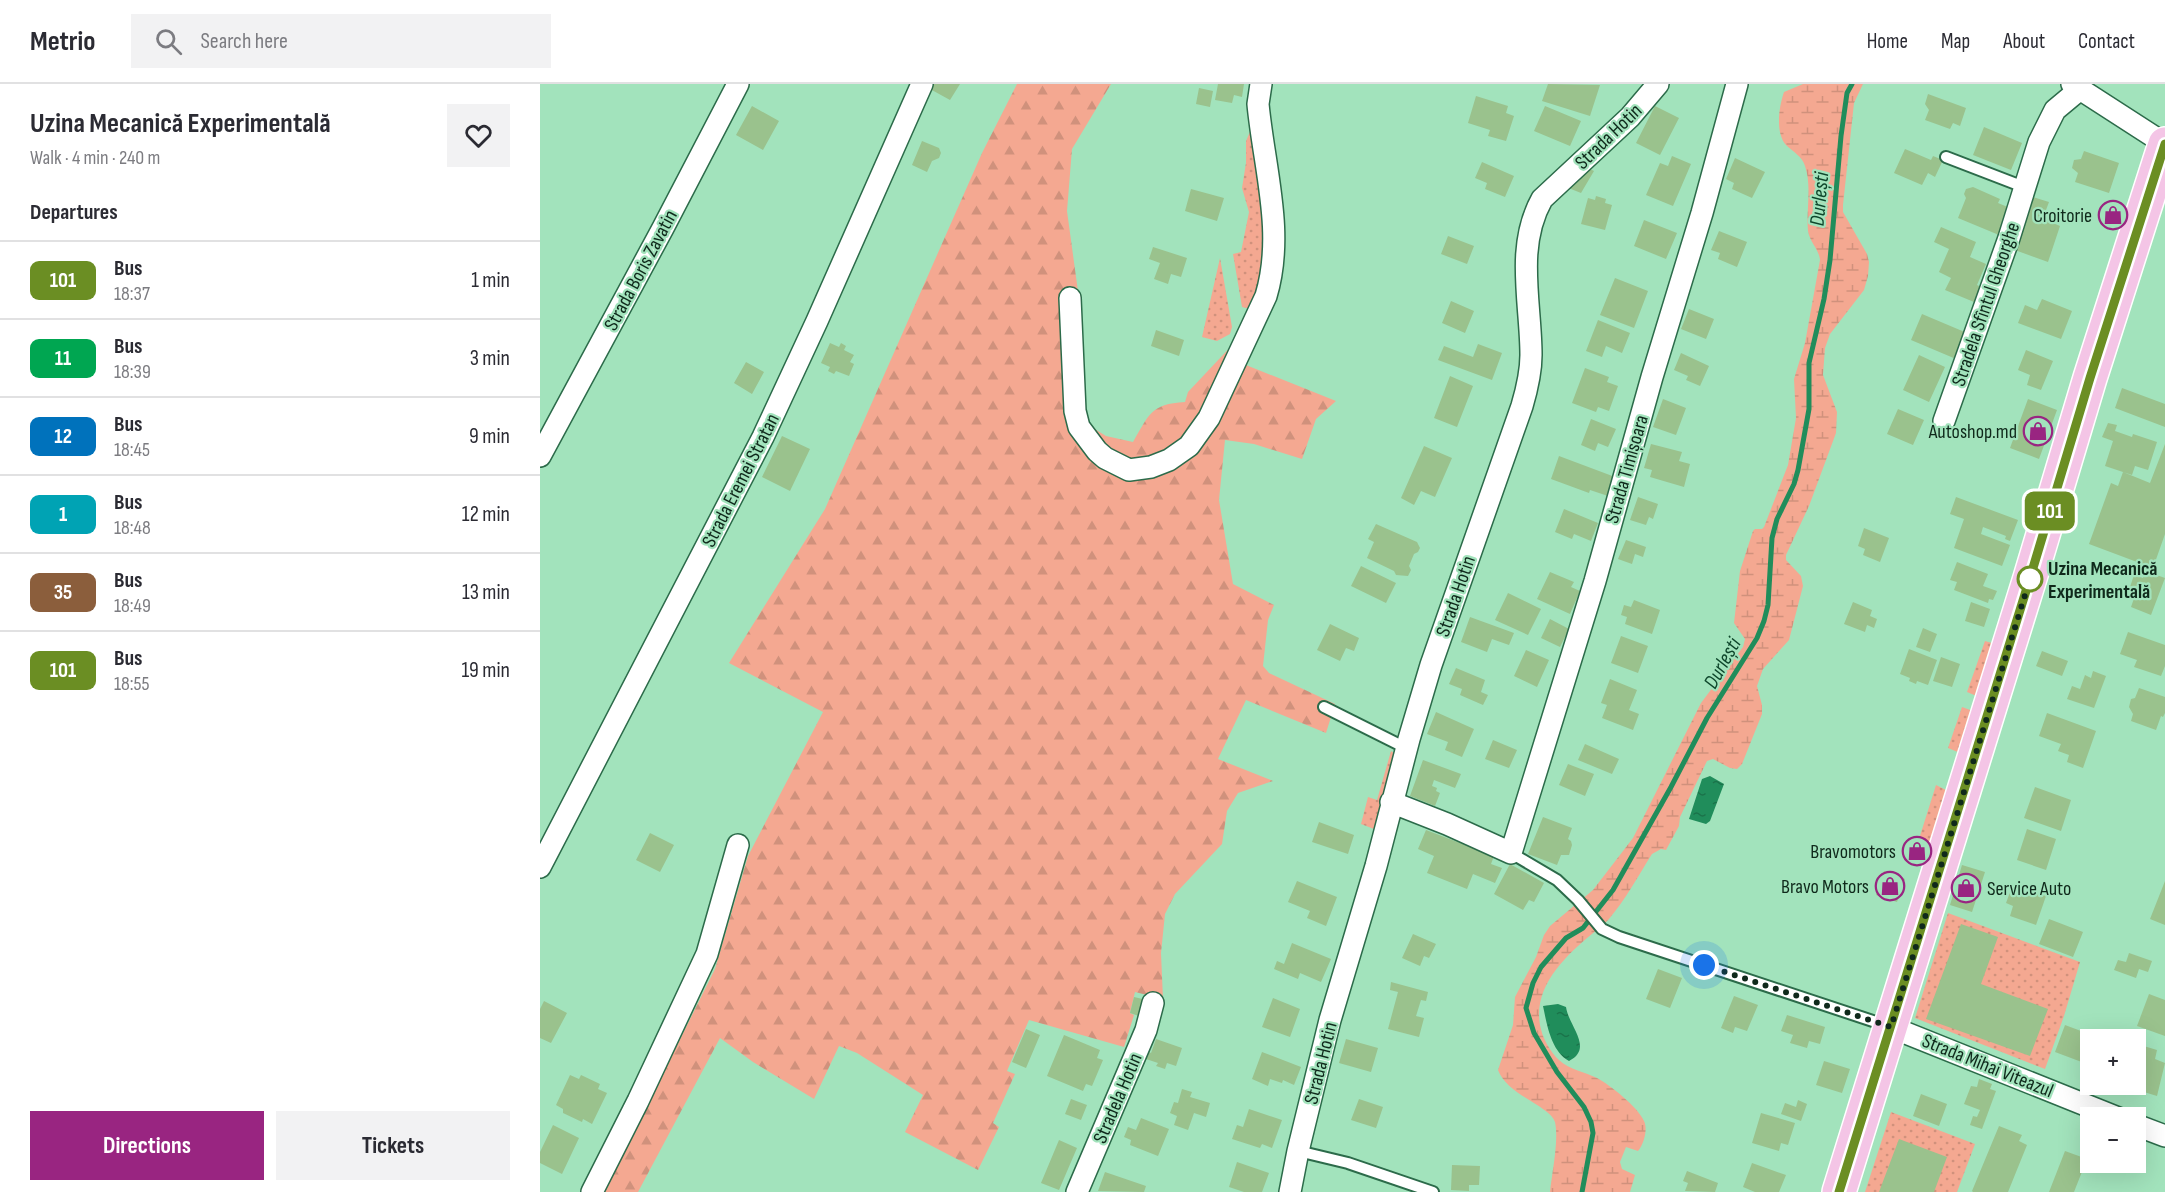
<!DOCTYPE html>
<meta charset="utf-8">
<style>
:root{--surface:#fff;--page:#f2f2f3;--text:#2b2b33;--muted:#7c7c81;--line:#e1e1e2;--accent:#992581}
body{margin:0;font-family:"Sofia Sans Condensed",sans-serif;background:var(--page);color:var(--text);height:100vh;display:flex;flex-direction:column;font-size:22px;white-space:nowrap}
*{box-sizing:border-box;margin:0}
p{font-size:20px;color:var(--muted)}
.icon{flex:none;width:33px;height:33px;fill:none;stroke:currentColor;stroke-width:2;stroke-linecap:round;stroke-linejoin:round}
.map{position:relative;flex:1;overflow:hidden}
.drawer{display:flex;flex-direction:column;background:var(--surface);width:540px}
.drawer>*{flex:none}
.badge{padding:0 12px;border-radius:9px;font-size:21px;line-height:39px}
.fabs{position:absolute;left:1540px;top:945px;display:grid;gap:12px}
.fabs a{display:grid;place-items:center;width:66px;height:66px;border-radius:0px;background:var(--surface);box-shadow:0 6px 24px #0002;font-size:30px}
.you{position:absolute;width:30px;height:30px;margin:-15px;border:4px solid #fff;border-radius:50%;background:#1a73e8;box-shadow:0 0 0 9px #1a73e833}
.map>.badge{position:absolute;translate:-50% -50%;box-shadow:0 0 0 3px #fff}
h2{padding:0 30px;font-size:22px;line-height:54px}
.round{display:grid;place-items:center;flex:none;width:63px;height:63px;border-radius:0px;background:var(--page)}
.head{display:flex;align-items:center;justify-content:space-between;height:102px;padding:0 30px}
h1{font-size:28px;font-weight:700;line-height:45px}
.action{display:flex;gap:12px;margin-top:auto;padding:12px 30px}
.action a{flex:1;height:69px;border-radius:0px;background:var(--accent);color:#fff;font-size:24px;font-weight:700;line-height:69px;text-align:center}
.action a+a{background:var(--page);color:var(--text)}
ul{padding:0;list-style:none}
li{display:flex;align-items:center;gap:18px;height:78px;padding:0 30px;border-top:2px solid var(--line)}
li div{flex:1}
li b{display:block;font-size:22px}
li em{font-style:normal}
li .badge{min-width:66px;font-weight:700;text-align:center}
header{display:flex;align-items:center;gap:36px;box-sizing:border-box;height:84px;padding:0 30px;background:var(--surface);border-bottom:2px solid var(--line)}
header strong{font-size:28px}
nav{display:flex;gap:33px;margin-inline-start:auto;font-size:21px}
.search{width:420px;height:54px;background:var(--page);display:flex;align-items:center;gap:15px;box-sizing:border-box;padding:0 21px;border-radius:0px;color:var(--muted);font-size:22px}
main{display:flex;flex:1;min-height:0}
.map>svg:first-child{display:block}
</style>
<header>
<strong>Metrio</strong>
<div class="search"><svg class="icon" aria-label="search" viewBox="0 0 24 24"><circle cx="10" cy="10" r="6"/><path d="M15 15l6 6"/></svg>Search here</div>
<nav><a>Home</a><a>Map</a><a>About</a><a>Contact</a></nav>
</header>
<main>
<section class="drawer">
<div class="head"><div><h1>Uzina Mecanică Experimentală</h1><p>Walk · 4 min · 240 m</p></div><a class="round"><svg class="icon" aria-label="heart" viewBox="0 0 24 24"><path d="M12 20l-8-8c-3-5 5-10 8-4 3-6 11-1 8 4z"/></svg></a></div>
<h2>Departures</h2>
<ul>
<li><span class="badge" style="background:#6b8e23;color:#fff">101</span><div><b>Bus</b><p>18:37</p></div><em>1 min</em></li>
<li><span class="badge" style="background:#00a651;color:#fff">11</span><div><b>Bus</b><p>18:39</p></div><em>3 min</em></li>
<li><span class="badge" style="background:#0072bc;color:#fff">12</span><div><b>Bus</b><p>18:45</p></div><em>9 min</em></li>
<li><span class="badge" style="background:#00a3b4;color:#fff">1</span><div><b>Bus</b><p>18:48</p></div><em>12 min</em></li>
<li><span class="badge" style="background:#8b5e3c;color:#fff">35</span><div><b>Bus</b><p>18:49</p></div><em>13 min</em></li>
<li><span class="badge" style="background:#6b8e23;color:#fff">101</span><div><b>Bus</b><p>18:55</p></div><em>19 min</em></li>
</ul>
<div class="action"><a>Directions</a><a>Tickets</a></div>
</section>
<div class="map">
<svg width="1625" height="1108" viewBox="0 0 1625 1108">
<defs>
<pattern id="forest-firs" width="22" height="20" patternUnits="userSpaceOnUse" patternTransform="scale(1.5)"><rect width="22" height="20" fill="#f4a891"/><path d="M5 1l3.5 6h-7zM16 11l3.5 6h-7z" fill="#d0917c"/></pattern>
<pattern id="wetland-marsh" width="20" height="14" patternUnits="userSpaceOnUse" patternTransform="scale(1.5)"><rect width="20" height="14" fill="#f4a891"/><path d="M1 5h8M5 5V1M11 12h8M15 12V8" fill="none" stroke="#d0917c"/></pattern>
<pattern id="garden-dots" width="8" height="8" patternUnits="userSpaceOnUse" patternTransform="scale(1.5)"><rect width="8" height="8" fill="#f4a891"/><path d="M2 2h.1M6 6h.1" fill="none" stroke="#d0917c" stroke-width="1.8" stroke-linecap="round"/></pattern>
<pattern id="water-ripples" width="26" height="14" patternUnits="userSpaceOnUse" patternTransform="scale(1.5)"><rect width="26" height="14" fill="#208d5b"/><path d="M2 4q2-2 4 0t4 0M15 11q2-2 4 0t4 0" fill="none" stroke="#1a734a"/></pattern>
</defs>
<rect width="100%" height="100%" fill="#a2e3bc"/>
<path fill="url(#forest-firs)" d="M477 0H571L532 65 527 127 540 222 545 339 566 352 593 358C609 331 610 320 645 318L648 308 697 256 693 274 706 281 796 317 776 335 762 375 714 360 685 356 679 416 693 500 734 521 728 536 723 582 729 589 795 620 786 649 706 616 678 675 733 697 698 709 687 727 682 760 635 810 625 830 621 869 623 915 595 908 590 929 594 931 584 963 489 936 467 987 475 990 453 1039 459 1043 438 1086 365 1048 383 1011 317 969 299 962 274 1015 213 978 180 954 98 1108H64L175 885 208 772 283 628 189 579 285 425 442 69Z"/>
<path fill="url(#wetland-marsh)" d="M1263 0H1323L1314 19 1303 121V128L1327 170 1329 178 1328 192 1324 206 1290 250 1285 264 1283 291 1297 328 1296 349 1269 422 1246 471V476L1261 492 1263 502 1249 556 1223 585 1217 602 1222 621V630L1202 680 1197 685 1190 684 1173 675 1167 677 1140 733 1139 742 1126 766 1121 765 1112 770C1098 792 1086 815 1069 835 1064 841 1057 845 1052 850 1025 872 993 903 1000 941 1002 953 1010 968 1019 976 1030 986 1045 988 1057 994 1070 1001 1098 1023 1104 1037 1108 1045 1104 1060 1098 1067L1086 1063 1080 1078 1082 1085 1095 1091 1090 1108H1010C1012 1088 1019 1057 1015 1038 1010 1022 967 1011 958 986L973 941 975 913 996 873 1004 851 1010 842 1053 806 1093 754 1161 619 1203 563 1205 555 1194 539 1200 487 1213 447 1215 445H1222L1224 443 1248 381 1256 334 1254 295 1265 259 1280 176C1279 165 1270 159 1268 147 1266 126 1272 102 1265 82 1262 72 1253 68 1246 61 1235 49 1239 22 1244 8Z"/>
<path fill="url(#garden-dots)" d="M712 16 729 194 710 225 702 223 693 170 701 168 709 128 702 104 706 79V57L712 43Z
M680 174 692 243 690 250 677 257 662 253Z
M1445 557 1455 560 1439 613 1427 608Z
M1422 623 1433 627 1420 669 1408 664Z
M851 667 858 672 839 747 821 740 828 713 837 716Z
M1396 701 1408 707 1391 759 1379 755Z
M1408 829 1540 878 1524 932 1505 985 1375 934Z
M1351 1028 1435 1060 1417 1108H1325Z"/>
<path fill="url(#water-ripples)" d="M1170 692 1184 700 1170 737 1166 740 1149 735 1162 695Z
M1018 920 1026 923C1029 943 1054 964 1029 977 1011 967 1007 941 1003 922Z"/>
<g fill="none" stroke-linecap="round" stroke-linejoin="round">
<path stroke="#208d5b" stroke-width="5" d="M1042 1108 1053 1049 1051 1038 1044 1023 1017 988 994 949 986 924 993 899 1001 883 1026 854 1043 844 1073 806 1131 703 1167 634 1217 554 1224 537 1228 521 1232 454 1237 435 1254 400 1258 386 1269 325V279L1284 215 1290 176 1301 52 1307 9 1312 0"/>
</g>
<path fill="#9ac28d" d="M393 0H420L410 16 390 5Z
M678 0H704L702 13 694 11 692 19 675 16Z
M1008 0 1060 1 1050 32 1002 17Z
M659 4 673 7 670 23 656 20Z
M1388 10 1426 24 1420 42 1413 39 1410 45 1385 36 1389 26 1385 20Z
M936 12 968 22 966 29 974 32 966 57 948 52 950 46 928 39Z
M212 22 239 37 223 66 196 51Z
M1005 22 1041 37 1030 62 994 47Z
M1115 22 1139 34 1120 71 1096 59Z
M1444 43 1482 59 1471 86 1433 71Z
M382 57 399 64 401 69 399 74 392 77 387 88 372 81Z
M1365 65 1391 76 1393 72 1403 76 1395 93 1388 89 1382 101 1354 89Z
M1544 67 1579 79 1569 109 1535 98 1538 89 1532 84 1534 76 1541 75Z
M1132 72 1151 80 1133 122 1106 111 1120 79 1128 82Z
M1195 74 1225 88 1212 114 1192 105 1194 99 1186 95Z
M942 78 974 92 965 113 945 105 947 99 935 94Z
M1046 83 1054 87 1041 109 1026 103Z
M1433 103 1460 115 1458 119 1470 124 1459 151 1418 134 1426 114 1424 110 1426 105Z
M651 105 684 114 677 137 645 127Z
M1056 112 1066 115 1065 119 1072 121 1065 146 1041 140 1048 114 1055 116Z
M1490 112 1509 118 1506 126 1516 130 1513 139 1520 142 1508 178 1472 165Z
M1563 120 1581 127 1577 140 1558 133Z
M1104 136 1137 149 1126 175 1094 162Z
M1401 143 1436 158 1430 173 1446 180 1437 201 1441 203 1434 218 1405 206 1411 194 1399 188 1409 165 1394 158Z
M1179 147 1207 158 1197 183 1178 175 1180 169 1171 166Z
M908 152 934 162 927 180 901 170Z
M613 163 647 174 641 193 631 190 628 200 614 195 620 179 609 175Z
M1075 194 1108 207 1094 244 1060 231Z
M1502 215 1532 227 1521 255 1478 239 1485 221 1497 226Z
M911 217 934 227 925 249 902 239Z
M1149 225 1174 235 1166 255 1141 245Z
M1382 230 1427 249 1416 275 1371 256Z
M1058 236 1090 249 1082 269 1066 262 1062 273 1046 267Z
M616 246 644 256 639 272 611 262Z
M290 259 299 263 301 259 306 262 304 266 314 271 310 278 314 280 309 292 296 287 294 290 288 287 290 283 281 279Z
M938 260 962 269 952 296 898 276 904 262 933 273Z
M1486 266 1513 277 1501 306 1487 301 1490 291 1478 286Z
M1141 269 1169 282 1160 302 1146 296 1148 292 1134 286Z
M1379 271 1405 283 1389 318 1363 306Z
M206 278 224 288 212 310 194 299Z
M1045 284 1069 293 1067 298 1078 302 1069 327 1058 323 1056 328 1032 319Z
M910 292 933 302 917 343 894 334Z
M1582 304 1625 320V343L1575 324Z
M1123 315 1146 324 1136 351 1113 343Z
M1488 315 1517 326 1499 375 1470 364Z
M1358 325 1384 336 1373 361 1347 350Z
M1051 335 1076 345 1068 363 1058 359 1055 367 1041 361Z
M1568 339 1577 341 1575 347 1592 353 1593 350 1617 358 1608 386 1595 382 1592 391 1565 382 1573 357 1562 353Z
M242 352 270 365 250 407 222 393Z
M1111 360 1142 368 1139 377 1150 380 1144 403 1110 393 1112 386 1104 384Z
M1625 360V450L1613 484 1549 460 1571 399 1578 402 1583 388 1610 399Z
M884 362 912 374 895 413 881 407 874 421 861 414Z
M1019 372 1075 393 1068 412 1050 406 1049 409 1011 395Z
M1098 413 1118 420 1113 435 1109 433 1106 441 1090 436Z
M1416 413 1478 436 1470 457 1465 455 1466 452 1443 443 1441 450 1470 461 1462 482 1414 464 1424 435 1410 430Z
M1024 425 1058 439 1051 457 1034 450 1032 455 1015 448Z
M836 440 877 458 880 464 878 468 874 470 869 482 871 486 868 492 856 491 854 487 827 474 834 458 828 455Z
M1324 444 1349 454 1340 478 1323 471 1325 465 1318 462Z
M1086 456 1106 463 1103 473 1095 470 1092 480 1078 475Z
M1417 478 1448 490 1443 502 1457 507 1453 516 1449 515 1448 519 1414 506 1417 498 1410 496Z
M821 482 856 499 846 519 811 502Z
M1605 487 1625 494 1611 531 1591 523 1597 506 1590 503 1594 491 1603 494Z
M1010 488 1034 498 1031 503 1040 507 1030 530 997 515Z
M968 509 1001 525 988 551 955 536Z
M1094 516 1120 526 1112 550 1085 540 1087 533 1081 531 1084 521 1091 523Z
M1313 518 1332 526 1330 532 1337 535 1334 544 1327 541 1325 548 1304 540Z
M1431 518 1450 525 1444 543 1425 537Z
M930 533 974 549 969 561 952 555 947 568 921 558Z
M1010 535 1029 545 1020 563 1001 554Z
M790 540 819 554 814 567 806 564 800 577 777 566Z
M1383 544 1397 550 1390 568 1376 563Z
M1588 548 1625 561V582L1621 592 1594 583 1597 576 1580 570Z
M1081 552 1108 562 1098 589 1071 579Z
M1369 565 1397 576 1388 601 1377 597 1376 600 1369 597 1370 594 1360 590Z
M986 566 1009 576 997 603 974 592Z
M1502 567 1528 577 1522 592 1496 582Z
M1401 573 1420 580 1412 603 1393 597Z
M916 584 945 596 941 608 948 611 943 621 920 611 922 605 909 600Z
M1553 587 1566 592 1554 624 1527 615 1532 602 1540 605 1545 591 1551 594Z
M1070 595 1097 606 1089 626 1099 630 1093 646 1062 634 1067 621 1061 619Z
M1599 604 1625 613V629L1623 633 1621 632 1616 646 1591 637 1593 630 1589 623 1591 615 1595 614Z
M896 628 934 645 922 673 905 666 908 658 887 650Z
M1507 629 1556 647 1543 684 1527 678 1529 671 1518 667 1521 660 1499 652Z
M953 656 977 666 969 684 945 675Z
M1045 660 1079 675 1072 690 1038 676Z
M883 676 921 690 915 704 894 696 892 702 897 704 896 707 900 709 895 722 870 712Z
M1028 680 1054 690 1045 712 1019 701Z
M1495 703 1531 716 1521 747 1484 734Z
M1003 733 1032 744 1028 755 1031 757 1032 761 1029 771H1021L1017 781 988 770Z
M779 738 814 751 808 770 772 758Z
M1487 745 1516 755 1506 786 1477 776Z
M886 746 954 772 951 780 962 784 955 799 933 790 927 805 887 789 894 772 878 765Z
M110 749 134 761 120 788 96 776Z
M970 780 1004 799 994 818 989 816 983 826 954 810Z
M1422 781 1445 788 1432 828 1410 821Z
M1344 787 1365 795 1357 818 1336 811Z
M757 797 797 813 786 842 767 834 770 827 748 818Z
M1625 797V841L1610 835Z
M1473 800 1506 812 1496 841 1470 832 1473 822 1466 819Z
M1509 835 1543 848 1533 873 1499 860Z
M1421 840 1458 853 1441 900 1508 925 1490 972 1386 935Z
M873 850 896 860 889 874 884 872 880 882 862 874Z
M752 859 791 875 781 898 760 889 758 895 734 885 737 877 744 880Z
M1589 869 1612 877 1608 888 1599 885 1596 894 1574 886 1578 876 1586 878Z
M1118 885 1142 894 1130 924 1106 915Z
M851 898 888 908 886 917 881 916 876 932 884 934 879 953 848 945 858 908 850 906Z
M1609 910 1625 916V952L1597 942Z
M1194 912 1218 921 1207 947 1195 943 1193 949 1181 944Z
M594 913 607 916 602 933 590 929Z
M733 914 760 925 750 953 722 943Z
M4 917 27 929 11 959 0 954V925Z
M1247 931 1285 943 1280 960 1269 957 1267 964 1250 959 1253 951 1241 947Z
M1525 941 1557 953 1556 956H1551V969L1547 980 1515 968Z
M486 945 500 951 486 984 472 978Z
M524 951 560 966 557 974 563 976 552 1002 546 1000 543 1007 507 992Z
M616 955 642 964 636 982 627 979 625 985 616 982 618 979 603 974 606 967 611 969Z
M806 955 838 964 831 988 799 979Z
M1597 960 1617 966 1615 975 1625 979 1617 1012 1604 1008 1605 1003 1596 1000Z
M722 968 761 983 754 1001 743 996 742 999 730 995 728 1002 712 995Z
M1284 977 1310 985 1302 1009 1276 1001Z
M30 991 39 995 41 991 60 1000 58 1005 67 1009 52 1040 43 1035 42 1038 23 1029V1025L16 1021Z
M1439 995 1452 1000 1450 1005 1456 1007 1442 1045 1430 1041 1433 1032 1437 1033 1440 1026 1424 1020 1431 1002 1437 1003Z
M642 1005 652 1008 650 1013 670 1019 666 1033 654 1029 648 1046 634 1041 637 1032 630 1029 634 1018 638 1019Z
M1381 1010 1407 1020 1399 1042 1373 1032Z
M531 1015 547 1021 541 1036 525 1030Z
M819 1015 843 1023 836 1044 811 1036Z
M1258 1016 1267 1020 1261 1037 1241 1030 1245 1019 1256 1023Z
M709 1025 742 1036 732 1064 722 1060 720 1064 692 1055 697 1041 703 1043Z
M1221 1029 1255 1039 1248 1061 1241 1059 1239 1067 1212 1059Z
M601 1034 629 1045 618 1072 590 1061 591 1056 584 1053 588 1043 596 1046Z
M13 1041 39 1054 22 1090 0 1079V1068Z
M1459 1042 1482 1051 1479 1057 1487 1061 1468 1108H1433L1432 1107Z
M1359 1055 1407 1073 1394 1108H1339Z
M519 1056 537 1064 519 1106 501 1099Z
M1525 1067 1547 1075 1534 1108H1509Z
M697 1078 729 1089 722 1108H704L689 1103Z
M1212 1079 1246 1091 1239 1108H1215L1203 1103Z
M912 1081 940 1082 939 1101H929V1107L911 1106Z
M1147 1087 1178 1099 1175 1108 1145 1107 1148 1099 1143 1097Z
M565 1088 606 1102 604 1108 558 1107Z"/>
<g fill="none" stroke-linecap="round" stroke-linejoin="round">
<g stroke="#2c6b4a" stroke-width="14">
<path id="lane" d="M1406 73 1484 103
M784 623 866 664
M971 769 1017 796 1038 816 1062 845 1079 853 1348 942
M758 1067 808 1079 893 1108"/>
</g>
<g stroke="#2c6b4a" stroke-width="24">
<path id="street" d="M1532 0 1625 60
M530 214 535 327 539 343 557 367 565 374 589 386 611 383 629 376 649 362 669 334 726 212C745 149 724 84 718 20L721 0
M1404 337 1469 154 1499 58 1515 26 1539 6
M0 372 123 144 198 0
M851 718 907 740 971 769 1055 497 1112 293 1162 129 1197 0
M0 783 223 353 277 237 382 0
M1351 943 1578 1034
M1596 1041 1625 1052
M52 1108 98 1017 167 870 198 761
M537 1108 606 946 613 919
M750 1108 758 1067 790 936 836 782 869 655 891 581 982 322C987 305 991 289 991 271 991 219 975 163 1002 115L1090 33 1118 0"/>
</g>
<g stroke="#fff" stroke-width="36">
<path id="primary" d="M1299 1108 1490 494 1550 294 1625 60"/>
</g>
<use href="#lane" stroke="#fff" stroke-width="10"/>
<use href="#street" stroke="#fff" stroke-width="21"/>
<use href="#primary" stroke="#f4c5e6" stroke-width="33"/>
</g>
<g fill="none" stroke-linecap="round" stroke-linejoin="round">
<g stroke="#fff" stroke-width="14">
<path id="line" d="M1299 1108 1490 494 1550 294 1625 60"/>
</g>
<use href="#line" stroke="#6b8e23" stroke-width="9"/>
<path stroke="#0f291b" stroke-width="6" stroke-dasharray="0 10.8" d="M1164 881 1351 943 1490 495"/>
</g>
<defs>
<g id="shop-ring" transform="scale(1.5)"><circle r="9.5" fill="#a2e3bc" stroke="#992581" stroke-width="1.5"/><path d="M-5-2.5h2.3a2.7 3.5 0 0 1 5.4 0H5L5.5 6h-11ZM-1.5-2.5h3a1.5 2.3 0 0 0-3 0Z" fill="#992581"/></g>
</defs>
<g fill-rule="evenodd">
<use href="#shop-ring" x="1573" y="131"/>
<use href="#shop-ring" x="1498" y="347"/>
<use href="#shop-ring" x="1377" y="767"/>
<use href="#shop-ring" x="1350" y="802"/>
<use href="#shop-ring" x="1426" y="804"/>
</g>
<circle fill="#fff" stroke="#6b8e23" stroke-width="3" cx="1490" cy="495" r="12"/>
<g text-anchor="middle" stroke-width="4.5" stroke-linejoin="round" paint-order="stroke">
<g font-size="20" fill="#0f291b" stroke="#a2e3bc">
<text transform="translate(1068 52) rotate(-44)" y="7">Strada Hotin</text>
<text transform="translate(100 186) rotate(-62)" y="7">Strada Boris Zavatin</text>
<text transform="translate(1445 220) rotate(-71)" y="7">Stradela Sfîntul Gheorghe</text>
<text transform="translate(1086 385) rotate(-74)" y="7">Strada Timișoara</text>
<text transform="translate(200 396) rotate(-63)" y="7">Strada Eremei Stratan</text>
<text transform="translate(915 512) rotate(-71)" y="7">Strada Hotin</text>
<text transform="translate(780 979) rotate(-76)" y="7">Strada Hotin</text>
<text transform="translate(1448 981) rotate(22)" y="7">Strada Mihai Viteazul</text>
<text transform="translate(577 1014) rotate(-67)" y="7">Stradela Hotin</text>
</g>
<g font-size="20" fill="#0f291b" stroke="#a2e3bc" text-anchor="end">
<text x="1552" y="138">Croitorie</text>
<text x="1477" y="354">Autoshop.md</text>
<text x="1356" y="774">Bravomotors</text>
<text x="1329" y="809">Bravo Motors</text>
<text x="1447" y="811" text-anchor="start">Service Auto</text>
</g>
<g font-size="20" font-weight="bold" fill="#0f291b" stroke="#a2e3bc" text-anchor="start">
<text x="1508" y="491">Uzina Mecanică<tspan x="1508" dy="23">Experimentală</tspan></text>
</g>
<g font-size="21" font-style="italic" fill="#0e462b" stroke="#a2e3bc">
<text transform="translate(1279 115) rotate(-85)" y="7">Durlești</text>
<text transform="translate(1182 579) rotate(-61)" y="7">Durlești</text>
</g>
</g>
</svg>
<div class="fabs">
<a>+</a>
<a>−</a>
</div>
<div class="you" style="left:1164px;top:881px"></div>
<b class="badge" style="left:1510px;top:427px;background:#6b8e23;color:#fff">101</b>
</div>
</main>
